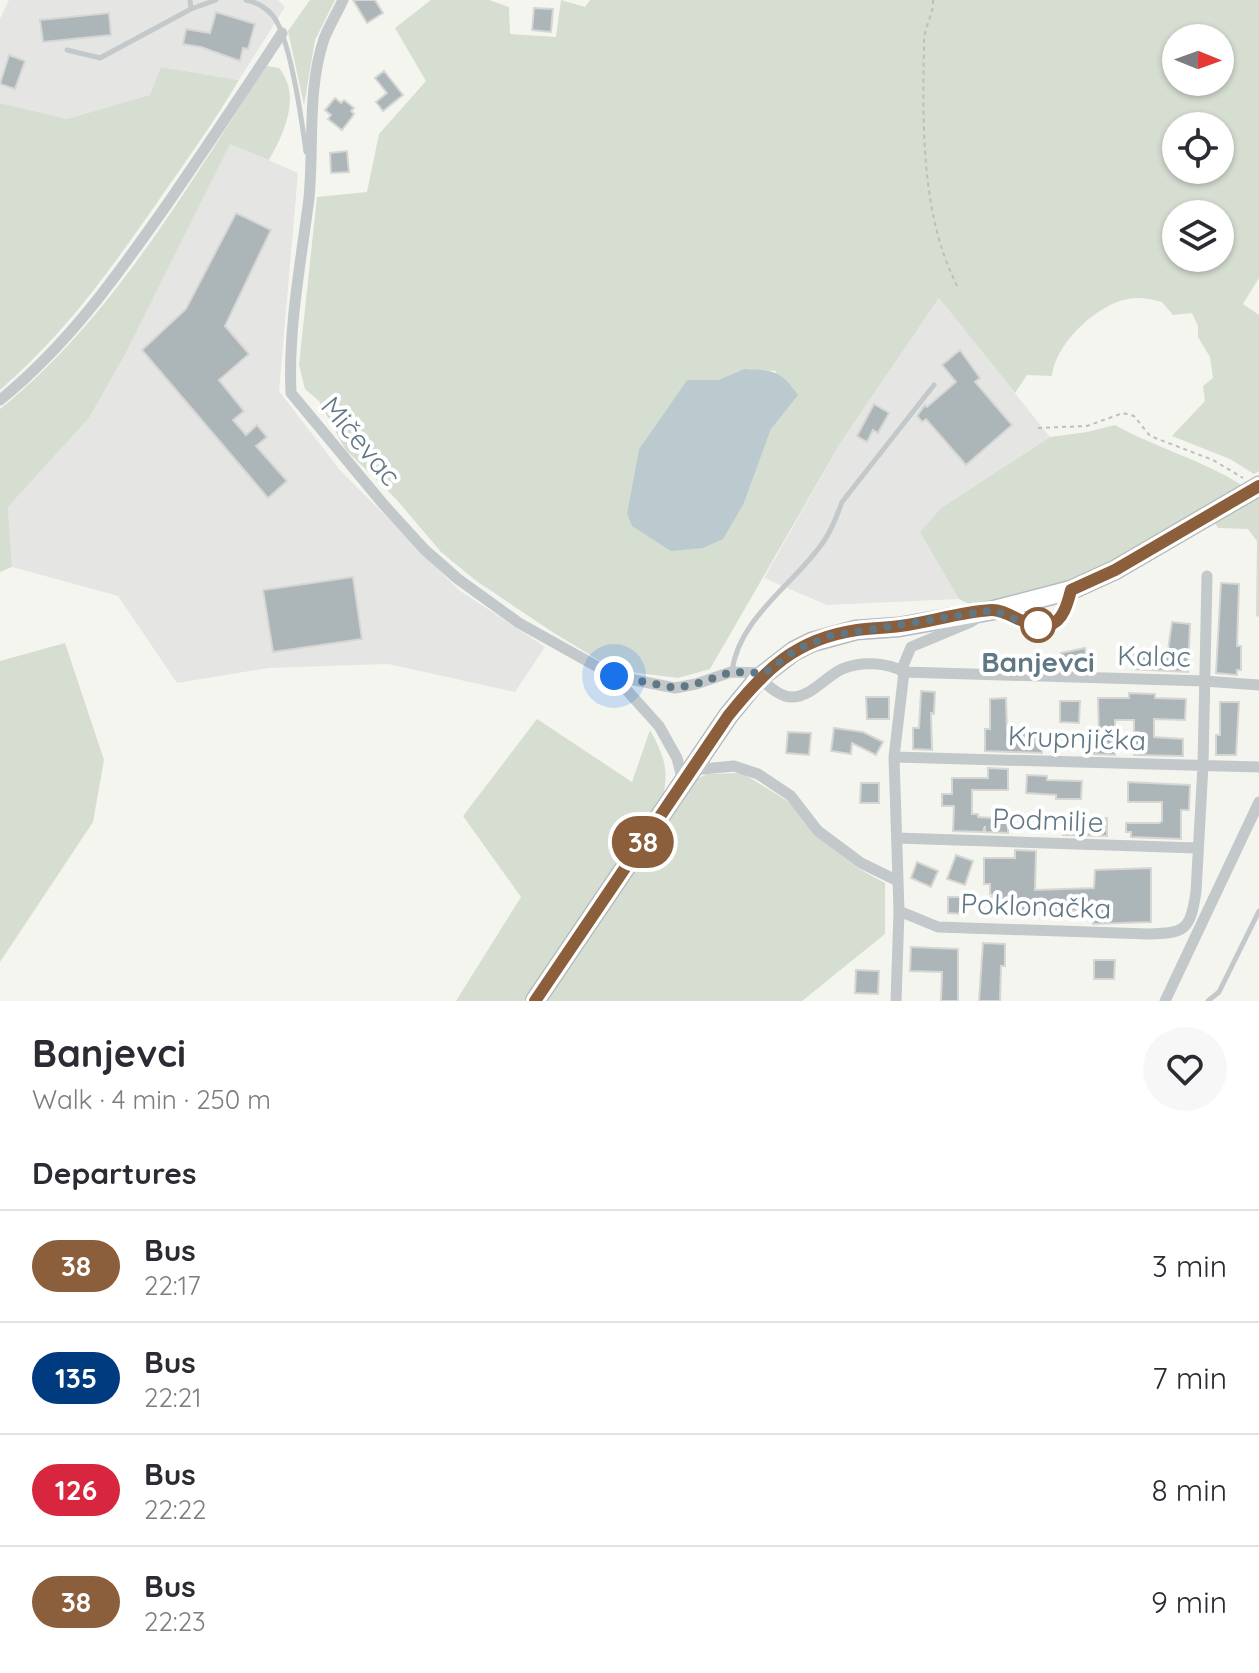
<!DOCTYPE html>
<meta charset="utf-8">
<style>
:root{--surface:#fff;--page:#f7f7f7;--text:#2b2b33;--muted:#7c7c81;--line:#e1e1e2}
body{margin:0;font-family:Quicksand,sans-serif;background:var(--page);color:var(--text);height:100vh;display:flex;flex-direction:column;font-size:30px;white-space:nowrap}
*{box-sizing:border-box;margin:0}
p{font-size:26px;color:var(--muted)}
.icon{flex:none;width:44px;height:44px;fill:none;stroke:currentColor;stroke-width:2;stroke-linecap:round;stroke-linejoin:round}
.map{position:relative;height:1001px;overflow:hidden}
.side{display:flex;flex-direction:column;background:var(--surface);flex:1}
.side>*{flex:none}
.badge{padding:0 16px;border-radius:26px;font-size:28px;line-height:52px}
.needle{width:52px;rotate:91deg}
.controls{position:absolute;left:1162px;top:24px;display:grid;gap:16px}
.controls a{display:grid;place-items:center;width:72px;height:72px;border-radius:50%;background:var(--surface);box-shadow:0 2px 6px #0004;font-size:40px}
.you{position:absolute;width:40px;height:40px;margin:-20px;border:6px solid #fff;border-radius:50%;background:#1a73e8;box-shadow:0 0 0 12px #1a73e833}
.map>.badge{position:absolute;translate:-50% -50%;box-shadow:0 0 0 4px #fff}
h2{padding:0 32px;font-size:30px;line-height:72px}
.round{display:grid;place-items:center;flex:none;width:84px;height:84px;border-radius:42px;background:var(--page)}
.headline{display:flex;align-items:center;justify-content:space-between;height:136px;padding:0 32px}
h1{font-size:38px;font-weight:800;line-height:60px}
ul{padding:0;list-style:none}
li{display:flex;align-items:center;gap:24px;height:112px;padding:0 32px;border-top:2px solid var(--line)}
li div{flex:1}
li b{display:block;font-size:30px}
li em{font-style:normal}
li .badge{min-width:88px;font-weight:700;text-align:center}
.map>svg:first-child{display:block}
</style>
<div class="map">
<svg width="1259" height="1001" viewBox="0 0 1259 1001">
<rect width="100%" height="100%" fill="#f5f5f0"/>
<path fill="#e5e6e4" d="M9 0H278L285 7 239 80 161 67 151 95 67 119 0 103V19Z
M230 143 298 173 279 391 340 470 459 590 545 647 515 692 388 664 269 668 177 683 118 596 12 567 8 507 89 418 126 353Z
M939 298 1050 437 941 508 921 532 959 599 827 605 764 578 841 442Z"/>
<path fill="#d6ddd1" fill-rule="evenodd" d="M310 0H335L315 40 304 105 288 31Z
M431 0H489L509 7 510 34 556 37 561 0 585 7 590 0H1259V278L1243 304 1259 315V471L1254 474 1230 459 1172 436 1205 401 1203 386 1213 378 1210 357 1198 337V326L1192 313 1173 315 1162 302C1154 300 1145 298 1137 298 1102 298 1055 343 1052 376L1027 375 1015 393 939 298 841 442 710 669 678 678 615 670 554 633 475 580 441 552 396 499 345 449 319 401 305 389 299 365 317 197 367 192 379 134 426 81 395 28ZM1176 38H1220V82H1176ZM1176 126H1220V170H1176ZM1176 214H1220V258H1176ZM744 369 776 371 771 429 744 503 627 513 639 449 687 380H718Z
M267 66 279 68C302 96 284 133 269 160L230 144 126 353 89 418 8 507 12 567 0 572V409C114 318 187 185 267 66Z
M161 67 239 80C213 124 183 165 154 207 105 277 65 333 0 390V103L67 119 150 95Z
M1115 425C1156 448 1203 460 1243 486L1089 577 1004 602 971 605 959 599 920 532 941 508 1050 437 1087 432Z
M1259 492V617L1256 616 1257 541 1248 529 1218 528 1212 518Z
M65 643 104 760 93 822 0 962V661Z
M537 719 632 782 650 730C664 756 669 768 663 797L523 1001H456L521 897 463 816Z
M742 773 794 805 816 836 859 869 885 883V934L802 1001H543L690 782 707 774Z"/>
<path fill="#bbcace" d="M744 369C773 370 781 370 798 395L771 429 744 503 723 539 703 548 671 551 632 526 627 513 639 449 687 380H718Z"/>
<path fill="#acb6b9" stroke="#d6d6d3" stroke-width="2" d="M353 0H375L383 13 367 23Z
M534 8 553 9 551 32 532 30Z
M216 12 255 24 248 49 243 48 240 61 201 47 183 44 186 29 210 33Z
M109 13 111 35 43 42 40 20Z
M9 55 25 61 15 89 0 84Z
M384 71 403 95 383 111 376 102 387 93 375 78Z
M335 98 341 103 344 100 354 108 351 111 354 114 352 117 342 130 328 119 331 115 325 110Z
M347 151 349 172 331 173 330 153Z
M236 213 271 230 225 326 249 354 219 380 244 411 233 420 246 435 257 425 267 437 256 446 287 481 268 498 142 350 186 309Z
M960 350 980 378 975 382 1012 425 966 465 926 419 922 422 917 416 925 405 927 407 956 382 942 365Z
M874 404 889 413 878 433 873 430 867 442 857 436Z
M353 577 362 639 273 652 263 590Z
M1221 583 1239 584 1237 646H1241V670H1237V675L1216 673Z
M1172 622 1190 624 1188 672 1132 669 1133 654 1167 657Z
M1085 648 1089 669 1064 668 1061 653Z
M921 691 935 692 934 714 931 713 932 750 913 749V728H919Z
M1129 693 1155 694V698L1186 699 1185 720 1154 719V737L1183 739V756L1134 755V720H1115V755L1092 754V737H1099L1098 698H1129Z
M866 697H889V719H867Z
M1006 698 1007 731 1043 732 1042 753 985 751V729H990V699Z
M1060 701H1080L1079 723 1060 722Z
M1220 702H1239L1236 755H1216V735H1220Z
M834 728 863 732 883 742 876 755 852 743 851 754 831 751Z
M788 732 811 733 809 755 786 753Z
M988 768 1008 769V790H972V814H978V817L1008 819V833L985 832V826L983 832 953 831 954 806H942V794H952V778H988Z
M1027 775 1047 776V780L1082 781 1081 799H1056V795L1026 793Z
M1128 782 1190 785 1189 810H1181V839L1131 837V832H1126V823H1159L1162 821V802H1128Z
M861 783H879V803H860Z
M1107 818V836L1063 835V819Z
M1015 850 1036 851 1035 890 1094 888 1095 870 1151 868V922L1093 924V911L990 910V897H1000L990 894V884H984V858H1015Z
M956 855 973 861 965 885 947 879Z
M917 862 938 871 931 887 911 878Z
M948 897H969V908H964V914L948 913Z
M983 943 1005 944V966H1001L1000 1001H979Z
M911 947 958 949V1001H941L942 972 910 971Z
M1094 960H1115L1114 979H1094Z
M856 970 879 971 878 994 855 993Z"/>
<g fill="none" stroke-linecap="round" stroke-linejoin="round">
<g stroke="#b6bbbe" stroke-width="21">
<path id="primary" d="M535 1001 728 716 759 678 794 651 812 642 856 630 899 627 994 610 1071 590 1115 570 1259 486"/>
</g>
<path stroke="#bcbfc1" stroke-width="2" stroke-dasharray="4 4" stroke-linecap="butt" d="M933 0C934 14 924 27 924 42 923 109 921 181 941 246 945 259 951 273 957 286
M1038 428 1087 426 1123 413 1134 416 1150 436 1213 460 1243 478"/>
<path stroke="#c3c8ca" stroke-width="5" d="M190 0 191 9 216 0
M246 0C256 2 267 8 273 16 291 39 302 122 306 152
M67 50 100 58 191 9
M732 671C739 617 795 584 824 541 832 529 837 516 842 502L934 385
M1208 1001 1219 992 1259 911"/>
<path stroke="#c3c8ca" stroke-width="11" d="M343 0C337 13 329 26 324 39 307 89 314 146 309 198 301 262 288 328 291 393L384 505 425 550 458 579 519 623 614 676 659 726 677 758 683 782
M0 400C68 345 116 277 166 206 205 149 244 91 282 33
M995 610C1032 627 1057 639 1071 590
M901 671 911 647 971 622 978 617
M904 672 1204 681 1259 685
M614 676 675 688 696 684 731 672 765 673
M759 678C768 685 779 697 792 697 811 697 825 677 842 669 860 661 887 662 904 672L894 757 899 911 896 1001
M894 757 1259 767
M692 770 734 766 758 774 791 796 818 831 861 863 898 881
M897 838 1197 848
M899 911 938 927 1148 934C1185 933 1190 931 1196 892L1203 765 1207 576
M1165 1001 1259 802"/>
<use href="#primary" stroke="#fff" stroke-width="18"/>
</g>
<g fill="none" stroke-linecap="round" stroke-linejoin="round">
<g stroke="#fff" stroke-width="18">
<path id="line" d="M535 1001 728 716C765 670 795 639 857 630 871 628 886 628 900 626 930 622 960 612 991 610 1009 609 1026 630 1049 625 1063 622 1068 602 1071 590L1115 570 1259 486"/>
</g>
<use href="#line" stroke="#8b5e3c" stroke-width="12"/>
<path stroke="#607784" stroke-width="8" stroke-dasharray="0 14.4" d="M614 676 675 688 696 684 731 672 765 673 794 651 829 636 994 610 1021 622 1038 625"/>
</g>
<circle fill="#fff" stroke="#8b5e3c" stroke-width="4" cx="1038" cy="625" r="16"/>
<g text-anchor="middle" stroke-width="8" stroke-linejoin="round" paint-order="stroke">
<g font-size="28" fill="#607784" stroke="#fff">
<text transform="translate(361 441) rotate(50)" y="10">Mičevac</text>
<text transform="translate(1154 656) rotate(1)" y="10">Kalac</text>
<text transform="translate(1077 738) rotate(2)" y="10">Krupnjička</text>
<text transform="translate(1048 820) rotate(2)" y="10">Podmilje</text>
<text transform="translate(1036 906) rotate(2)" y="10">Poklonačka</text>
</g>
<g font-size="28" font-weight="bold" fill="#607784" stroke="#fff">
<text x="1038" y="672">Banjevci</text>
</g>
</g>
</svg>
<div class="controls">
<a><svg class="needle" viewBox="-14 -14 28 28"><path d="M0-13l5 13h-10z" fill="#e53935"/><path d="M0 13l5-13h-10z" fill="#7c7c81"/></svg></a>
<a><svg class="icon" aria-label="locate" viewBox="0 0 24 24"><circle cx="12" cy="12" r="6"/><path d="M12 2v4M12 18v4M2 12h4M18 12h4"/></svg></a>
<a><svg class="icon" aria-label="layers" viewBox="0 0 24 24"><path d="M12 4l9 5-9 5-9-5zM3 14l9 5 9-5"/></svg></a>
</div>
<div class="you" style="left:614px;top:676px"></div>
<b class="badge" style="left:643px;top:842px;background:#8b5e3c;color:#fff">38</b>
</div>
<section class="side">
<div class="headline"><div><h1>Banjevci</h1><p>Walk · 4 min · 250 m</p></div><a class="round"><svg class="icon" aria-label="heart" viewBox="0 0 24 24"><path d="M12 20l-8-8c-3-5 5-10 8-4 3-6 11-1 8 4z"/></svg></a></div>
<h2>Departures</h2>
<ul>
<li><span class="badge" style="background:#8b5e3c;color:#fff">38</span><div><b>Bus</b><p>22:17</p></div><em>3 min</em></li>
<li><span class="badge" style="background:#003b80;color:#fff">135</span><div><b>Bus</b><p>22:21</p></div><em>7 min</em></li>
<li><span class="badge" style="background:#d7263d;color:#fff">126</span><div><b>Bus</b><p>22:22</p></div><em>8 min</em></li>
<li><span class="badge" style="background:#8b5e3c;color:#fff">38</span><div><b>Bus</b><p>22:23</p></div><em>9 min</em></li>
</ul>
</section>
